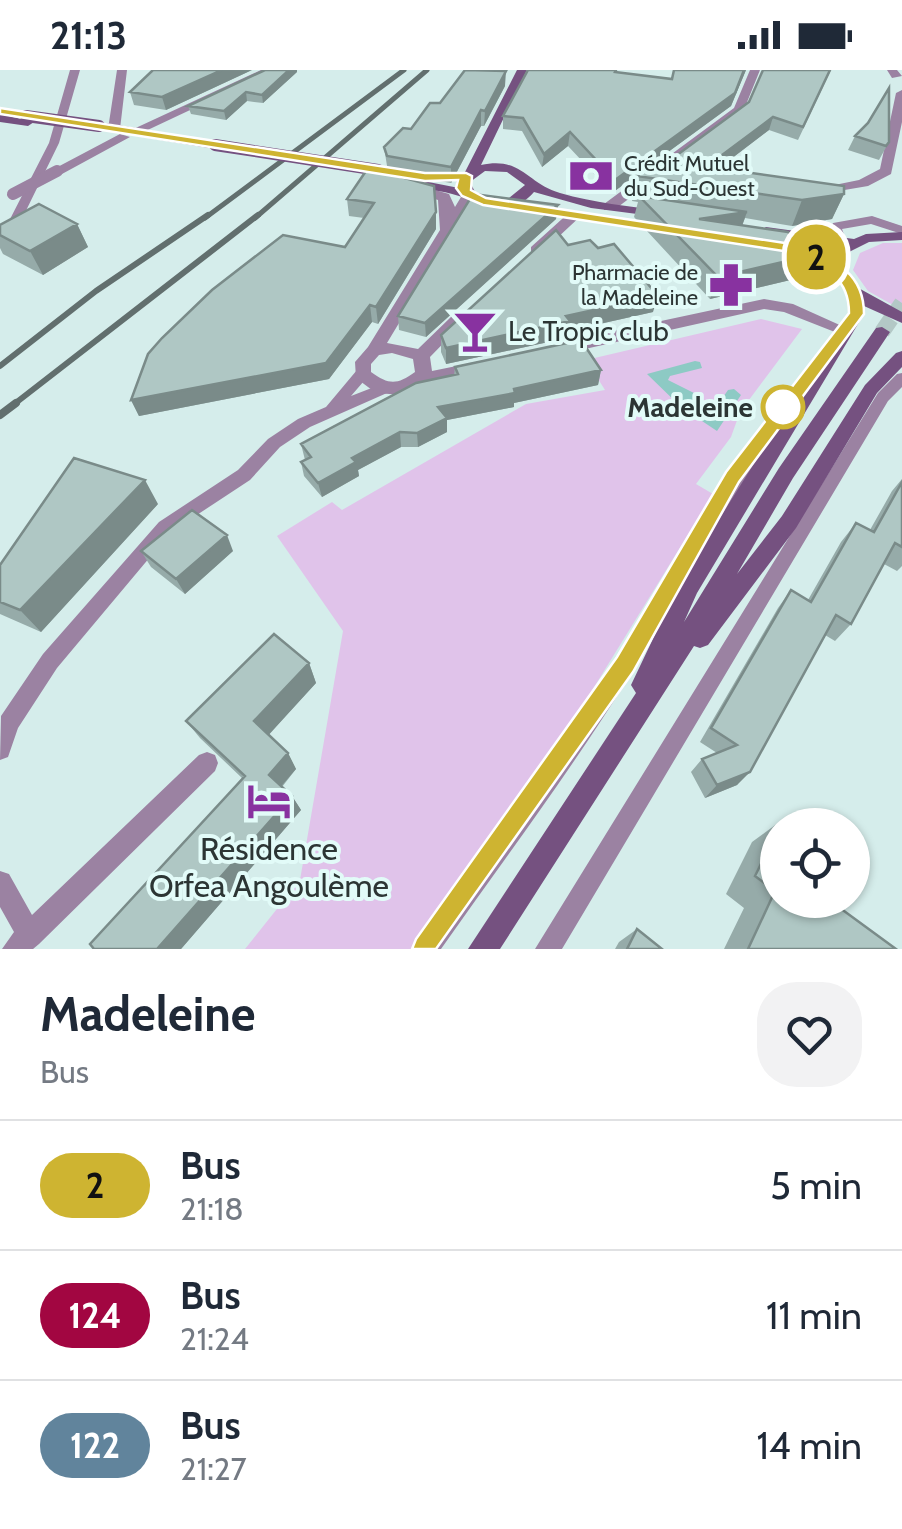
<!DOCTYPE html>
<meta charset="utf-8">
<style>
:root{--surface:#fff;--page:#f2f2f3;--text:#1f2937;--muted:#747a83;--line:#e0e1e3}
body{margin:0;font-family:Cabin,sans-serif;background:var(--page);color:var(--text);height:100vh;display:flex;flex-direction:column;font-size:38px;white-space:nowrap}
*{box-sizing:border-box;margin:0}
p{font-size:32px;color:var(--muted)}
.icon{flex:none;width:55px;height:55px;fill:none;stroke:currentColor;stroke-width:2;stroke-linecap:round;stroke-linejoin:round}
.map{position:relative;height:879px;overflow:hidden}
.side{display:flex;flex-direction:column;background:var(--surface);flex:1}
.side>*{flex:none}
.badge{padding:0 20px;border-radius:32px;font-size:35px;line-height:65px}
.buttons{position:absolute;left:760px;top:738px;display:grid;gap:20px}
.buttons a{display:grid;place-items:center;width:110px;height:110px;border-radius:50%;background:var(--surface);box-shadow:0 2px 8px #0004;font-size:50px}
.map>.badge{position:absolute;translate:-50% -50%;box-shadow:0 0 0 5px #fff}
.round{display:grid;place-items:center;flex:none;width:105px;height:105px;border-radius:40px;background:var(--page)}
.summary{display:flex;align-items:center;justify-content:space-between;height:170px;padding:0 40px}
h1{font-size:48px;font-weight:700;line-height:75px}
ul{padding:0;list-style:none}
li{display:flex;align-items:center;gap:30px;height:130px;padding:0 40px;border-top:2px solid var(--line)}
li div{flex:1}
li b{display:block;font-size:38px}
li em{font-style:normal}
li .badge{min-width:110px;font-weight:700;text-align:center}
.status{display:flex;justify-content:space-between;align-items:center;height:70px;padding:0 50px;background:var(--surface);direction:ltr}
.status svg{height:28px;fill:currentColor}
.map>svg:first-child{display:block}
</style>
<div class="status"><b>21:13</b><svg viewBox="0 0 49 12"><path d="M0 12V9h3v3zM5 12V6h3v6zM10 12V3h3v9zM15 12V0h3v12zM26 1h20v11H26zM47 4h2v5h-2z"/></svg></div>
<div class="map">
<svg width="902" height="879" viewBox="0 0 902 879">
<rect width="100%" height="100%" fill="#d5edeb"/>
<path fill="#e0c3ea" d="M883 173H902V240L868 221 853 200 860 183Z
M761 249 802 259 740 342 731 367 696 414 713 424 564 666 412 879H245L300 810 343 561 277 466 332 432 342 440 526 334 605 320 586 290Z"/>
<path fill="#8dcac4" d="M695 291 700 292 702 298 670 306 668 310 696 324 702 340 713 342 728 320 734 319 741 325 717 361 681 337 647 304Z"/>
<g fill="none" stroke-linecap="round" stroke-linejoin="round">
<path stroke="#b3c8c6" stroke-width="16" stroke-dasharray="16 8" stroke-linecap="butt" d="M882 262 902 233"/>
<path fill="#9b82a2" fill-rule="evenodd" d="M70 0H80L59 73 19 155 9 158 7 155 49 73Z
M872 146 902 156V164L871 154 842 159 850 181 839 184 829 162 833 153Z
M821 289 828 294 826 298C747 392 694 500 631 604 572 699 505 788 441 879H413L596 622 734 397 786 325 816 290Z
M362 299 370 304 351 326 382 314 387 315 390 319 387 323 310 357 280 377 250 410 171 462 57 598 18 658 8 687 0 690 1 646 43 584 159 452 238 400 268 369 298 349 326 337 357 300Z
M902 303V317L888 331 562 879H535L878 323 897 304Z
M207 682 215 685 218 693 215 701 39 874 33 879H2L14 862 0 837V801L9 804 32 845 199 685Z"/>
<path fill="#9b82a2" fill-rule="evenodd" d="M117 0H127L120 59 114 63 108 59Z
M261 0H275L137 65 127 62Z
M750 0H760L743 42 614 140H604V134L734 38Z
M887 0H897L902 6 892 8Z
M902 20V52L891 104 868 116 815 125V119L859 110 880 99 896 23Z
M120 64 130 67 62 104 50 101Z
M407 112 449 124 455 137 464 122 476 125 387 273 418 279 453 245 459 244 467 249 430 287 432 301 481 291 490 297 481 303 420 316 403 325 376 323 356 308 355 292 368 277 440 160 438 130 402 119V113ZM392 283 413 289 415 302C397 315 389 315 371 302V294L379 285Z
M572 140 584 143 541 183H531V177Z
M764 229 793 234 853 261 845 266 784 242 764 239 558 285 550 279 558 273Z"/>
<path fill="#755180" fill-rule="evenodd" d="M517 0H527L481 95C522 86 527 114 560 123 594 133 629 136 663 141L668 142V148L591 138 534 122C513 147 485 134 459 126 441 120 422 119 403 115V109L408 108 459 118 456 112 465 102ZM485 101 507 102 525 115 509 128 495 129 475 122 470 112Z
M0 44 34 52 28 56 0 52Z
M99 52 215 71 221 75 215 79 95 59V53Z
M766 157 854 169 866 164 902 162V170L869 172 843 185 836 181 842 176 761 164 759 161Z
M788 173 844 195 847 198 839 203 834 201 783 180V174Z
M853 215 902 242V253L864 236V244L697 523 684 552 779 398 876 258 882 257 890 262 793 408 737 504 782 446 865 315 896 283 902 281V297L877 323 796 458 708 575 700 578 694 576 500 879H468L636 623 631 615 681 510 848 244V224L845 220Z"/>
<path stroke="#626f6e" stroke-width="5" d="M205 148 404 0
M255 148 427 0"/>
<path stroke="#626f6e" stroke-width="6" d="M0 296 96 221 208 145
M13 335 258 145"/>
<path stroke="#626f6e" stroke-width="8" d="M0 345 16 333"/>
<path stroke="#9b82a2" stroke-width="12" d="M13 124 57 101"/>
<path stroke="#755180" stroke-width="12" d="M26 46 99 56
M215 75 378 100"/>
</g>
<path fill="#96aba9" d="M252 0 166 40 134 35 130 22Z
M674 0H746L731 36 612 123 568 76 542 97 522 61 503 59V46L618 2 672 9Z
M763 0H831L798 70 769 60 719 98 844 124 832 149 792 156 745 148 742 156 813 185 803 207 710 229 634 147 638 132 632 131 637 106 673 92V88L749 32Z
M297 2 263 33 247 31 226 50 191 44 188 36Z
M505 16 484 56H481L451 113 388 102 384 77 411 59 440 33Z
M855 66 889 72 879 90 848 80Z
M347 129 436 142V159L378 254 372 252 329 309 139 346 131 330 345 177 364 148 349 146Z
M558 135 556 149 426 267 399 260 398 246Z
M77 154 88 177 43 205 3 184 0 178V155Z
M568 175 653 242 568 261 567 268 446 294 441 282V265Z
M455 297 601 300 598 315 514 333V337L447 350V362L418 377H401L358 400 359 406 322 427 304 406 301 392 305 390 301 374 454 305Z
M902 409V496L897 501 884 494 851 554 835 571 825 565 737 715 705 728 691 702 702 689 717 683 700 672 778 538 791 520 808 530 841 472 856 453 870 460 892 421Z
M158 434 41 562 0 544V495Z
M141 481H233L185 524 151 497Z
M309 593 316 613 268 665 288 683 296 699 282 717 292 726 301 740 181 879H94L242 708 200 668 186 651Z
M782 750 790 755H778V830L896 879H724L744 838 726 824 752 772Z
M637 859 662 879H615L619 872Z"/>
<path fill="#7a8b89" d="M222 0H252L166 40 162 27Z
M289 0H297V2L263 33 262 25Z
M744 0H746L731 36 612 123 615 110Z
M506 1 505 16 484 56 485 41Z
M246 22 247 31 226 50 224 41Z
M481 40V56L451 113V97Z
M773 47 769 60 706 108 710 94Z
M570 62 568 76 542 97 544 84Z
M844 124 832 149 792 156 802 130Z
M558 135 556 149 426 267 425 253Z
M436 142V159L378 254 376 237Z
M747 142 739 164 699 149Z
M77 154 88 177 43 205 30 181Z
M813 185 803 207 710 229 718 207Z
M658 226 653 242 568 261 567 268 446 294V278L566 246Z
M370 235 372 252 329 309 139 346 131 330Z
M601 300 598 315 514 333V337L447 350V362L418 377 417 363 438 337Z
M400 362 401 377 358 400 359 406 322 427 318 413 352 388Z
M145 410 158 434 41 562 20 540Z
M227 465 233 481 185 524 176 509Z
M309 593 316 613 265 669 254 651Z
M288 683 296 699 278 720 269 705Z
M750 702 737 715 705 728 717 715Z
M292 726 301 740 181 879H157Z"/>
<path fill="#afc7c4" stroke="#7a8b89" stroke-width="2.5" d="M153 0H222L162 27 130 22Z
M265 0H289L262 25 246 22 224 41 188 36Z
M465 0 506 1 485 41 481 40 451 97 387 86 384 77 403 58 411 59 430 33H440Z
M528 0H616L615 2 672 9 674 0H744L735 23 615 110 570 62 544 84 523 48 503 46Z
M763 0H830L803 57 773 47 710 94 673 88 749 32Z
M889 18V72L886 76 855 66 868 53Z
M660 90 844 116V124L802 130 637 106Z
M368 98 434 116 436 142 376 237 370 235 326 293 131 330 148 284 162 268 212 220 283 165 345 177 374 133 347 129Z
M473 124 558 135 425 253 398 246Z
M639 126 747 142 699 149 788 162 813 185 718 207Z
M39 134 77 154 30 181 0 165V155Z
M556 160 568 175 590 170 598 178 614 174 658 226 566 246 570 251 446 278 441 265Z
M581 270 601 300 514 319 515 323 438 337 447 348 417 363 400 362 352 388 356 392 318 413 301 392 311 387 301 374 416 313 458 304 455 297Z
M74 388 145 410 20 540 0 532V495Z
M902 412V477L895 473 851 554 836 545 750 702 717 715 702 689 737 675 711 658 791 520 811 532 856 453 874 462Z
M192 440 227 465 176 509 141 481Z
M274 564 309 593 254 651 288 683 269 705 292 726 157 879H94L90 874 245 706 186 651Z
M778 759V830H829L896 879H748L775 821 755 806Z
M637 859 662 879H627Z"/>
<path fill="#ceb431" stroke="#fff" stroke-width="2.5" d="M0 38 425 103H466L472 106 471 120 486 128 798 175C833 190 864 201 864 244L739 412 633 602 436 879H412L416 869 617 587 726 402 849 243C849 204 821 196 790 182L483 135 462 126 456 118 458 110 425 111 0 44Z"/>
<defs>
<g id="bank-bare" transform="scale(3.45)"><path d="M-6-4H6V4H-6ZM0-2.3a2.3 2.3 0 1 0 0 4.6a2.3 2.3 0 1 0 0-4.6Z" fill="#8832a0" stroke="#e2fbf8" stroke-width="2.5" paint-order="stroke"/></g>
<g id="pharmacy-bare" transform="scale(3.45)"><path d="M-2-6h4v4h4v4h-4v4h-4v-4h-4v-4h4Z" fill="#8832a0" stroke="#e2fbf8" stroke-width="2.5" paint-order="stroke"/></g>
<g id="bar-bare" transform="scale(3.45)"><path d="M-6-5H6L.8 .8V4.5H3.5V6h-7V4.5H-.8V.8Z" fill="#8832a0" stroke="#e2fbf8" stroke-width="2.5" paint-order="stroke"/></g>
<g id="hotel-bare" transform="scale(3.45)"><path d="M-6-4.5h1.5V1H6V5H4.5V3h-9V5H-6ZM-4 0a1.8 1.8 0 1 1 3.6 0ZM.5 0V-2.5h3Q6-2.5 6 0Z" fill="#8832a0" stroke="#e2fbf8" stroke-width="2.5" paint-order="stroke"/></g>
</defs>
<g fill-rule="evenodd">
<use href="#bank-bare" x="591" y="106"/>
<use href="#pharmacy-bare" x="731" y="215"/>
<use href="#bar-bare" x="475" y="261"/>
<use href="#hotel-bare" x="269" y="731"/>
</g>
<circle fill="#fff" stroke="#ceb431" stroke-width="5" cx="783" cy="337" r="20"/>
<g text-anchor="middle" stroke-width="8" stroke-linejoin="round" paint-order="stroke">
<g font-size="22" fill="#2c3534" stroke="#e2fbf8" text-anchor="start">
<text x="624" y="101">Crédit Mutuel<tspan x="624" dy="25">du Sud-Ouest</tspan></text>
<text x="698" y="210" text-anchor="end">Pharmacie de<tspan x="698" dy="25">la Madeleine</tspan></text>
</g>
<g font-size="28" fill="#2c3534" stroke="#e2fbf8" text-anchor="start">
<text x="508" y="271">Le Tropic club</text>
</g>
<g font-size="28" font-weight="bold" fill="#2c3534" stroke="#e2fbf8" text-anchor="end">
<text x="753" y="347">Madeleine</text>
</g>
<g font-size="32" fill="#2c3534" stroke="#e2fbf8">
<text x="269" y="790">Résidence<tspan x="269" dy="37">Orfea Angoulème</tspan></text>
</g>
</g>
</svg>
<div class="buttons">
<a><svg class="icon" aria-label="locate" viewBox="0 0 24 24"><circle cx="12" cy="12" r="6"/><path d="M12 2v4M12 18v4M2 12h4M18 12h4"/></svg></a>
</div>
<b class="badge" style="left:816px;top:187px;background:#ceb431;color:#111">2</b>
</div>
<section class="side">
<div class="summary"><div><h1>Madeleine</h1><p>Bus</p></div><a class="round"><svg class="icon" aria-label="heart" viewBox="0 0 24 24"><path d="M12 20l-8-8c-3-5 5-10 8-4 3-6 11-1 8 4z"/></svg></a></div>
<ul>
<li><span class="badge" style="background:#ceb431;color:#111">2</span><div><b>Bus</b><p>21:18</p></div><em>5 min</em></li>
<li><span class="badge" style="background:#a20641;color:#fff">124</span><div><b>Bus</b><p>21:24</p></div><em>11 min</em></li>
<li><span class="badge" style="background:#61849c;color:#fff">122</span><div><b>Bus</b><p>21:27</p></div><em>14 min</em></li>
</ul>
</section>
